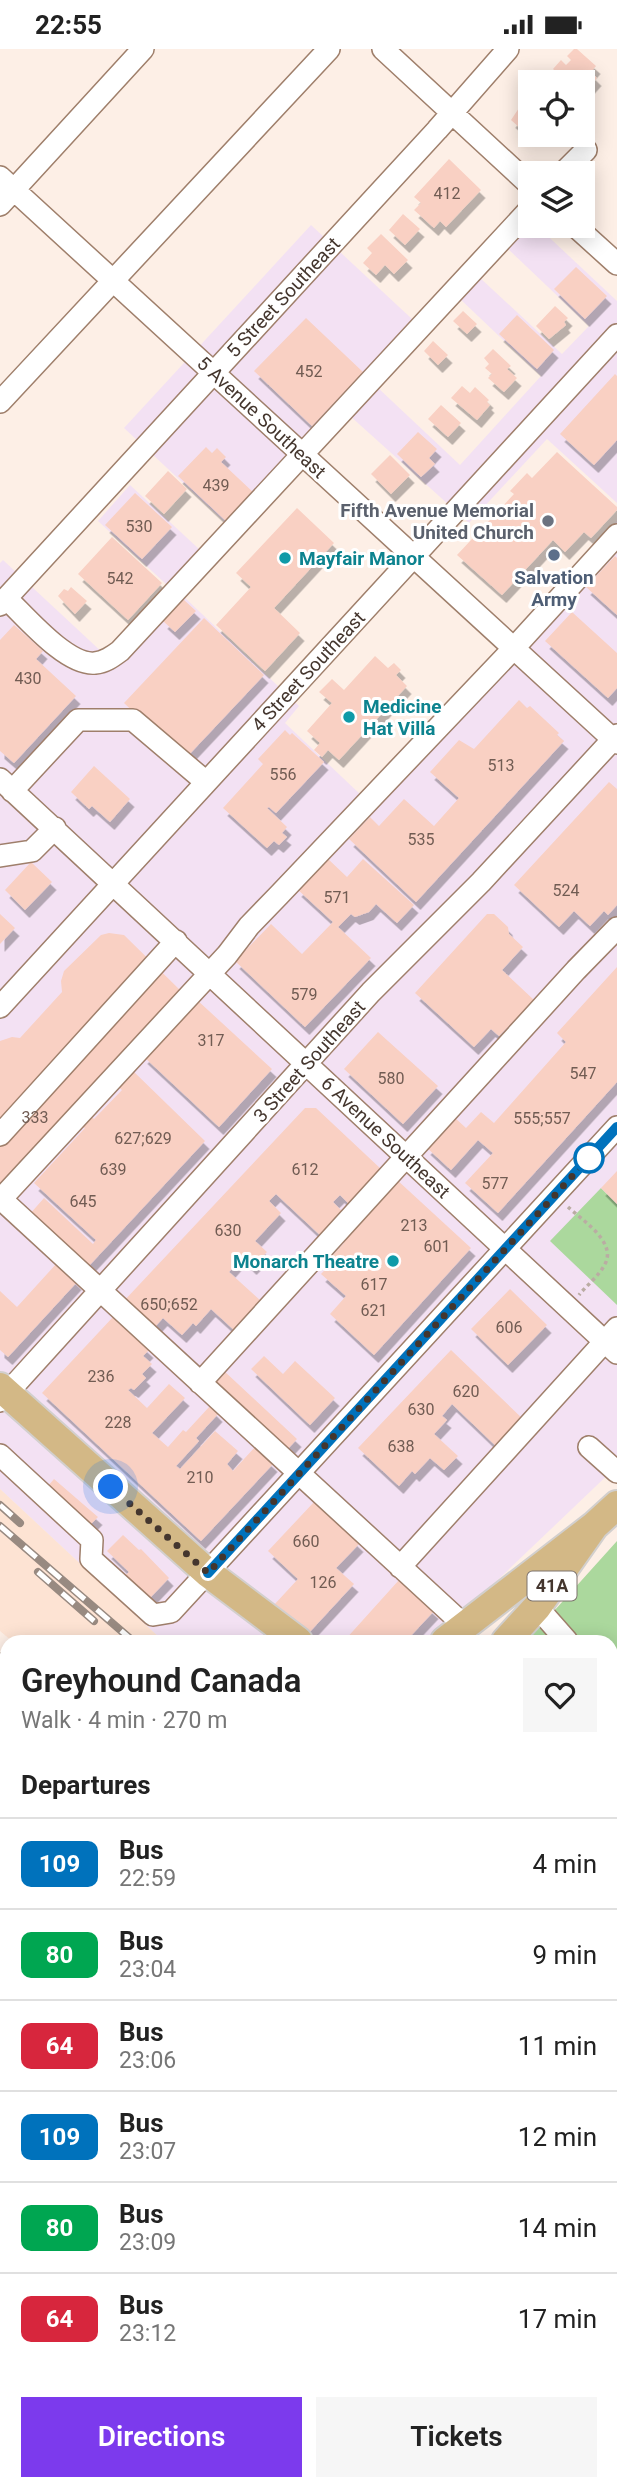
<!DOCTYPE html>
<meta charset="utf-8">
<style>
:root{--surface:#fff;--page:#f6f6f6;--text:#222;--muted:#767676;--line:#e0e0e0;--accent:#7c3aed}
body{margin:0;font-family:Roboto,sans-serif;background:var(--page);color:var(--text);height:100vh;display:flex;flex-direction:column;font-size:26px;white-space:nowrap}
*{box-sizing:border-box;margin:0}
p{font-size:23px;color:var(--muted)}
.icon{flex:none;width:38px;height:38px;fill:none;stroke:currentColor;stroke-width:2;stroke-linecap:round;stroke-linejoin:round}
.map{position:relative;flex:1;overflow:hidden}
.side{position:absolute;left:0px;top:1586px;width:618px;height:856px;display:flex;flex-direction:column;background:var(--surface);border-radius:21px 21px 0 0;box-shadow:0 4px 18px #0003}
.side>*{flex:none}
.badge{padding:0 14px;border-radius:10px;font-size:24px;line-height:46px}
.buttons{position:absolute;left:518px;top:21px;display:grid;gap:14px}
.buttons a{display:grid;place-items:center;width:77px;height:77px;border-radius:0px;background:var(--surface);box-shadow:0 4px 18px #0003;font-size:35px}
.you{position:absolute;width:35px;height:35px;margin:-18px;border:5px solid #fff;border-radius:50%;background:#1a73e8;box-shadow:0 0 0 10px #1a73e833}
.map>.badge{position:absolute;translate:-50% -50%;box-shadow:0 0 0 4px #fff}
h2{padding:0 21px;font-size:26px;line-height:63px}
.round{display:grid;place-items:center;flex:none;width:74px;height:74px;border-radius:0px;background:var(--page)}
.headline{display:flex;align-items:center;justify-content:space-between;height:119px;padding:0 21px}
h1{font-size:33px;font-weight:600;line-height:52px}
.cta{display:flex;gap:14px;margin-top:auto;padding:14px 21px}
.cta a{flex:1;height:80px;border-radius:0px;background:var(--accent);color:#fff;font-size:28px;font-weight:600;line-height:80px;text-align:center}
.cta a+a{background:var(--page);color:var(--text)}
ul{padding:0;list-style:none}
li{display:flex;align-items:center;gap:21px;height:91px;padding:0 21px;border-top:2px solid var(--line)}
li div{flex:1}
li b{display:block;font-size:26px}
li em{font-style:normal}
li .badge{min-width:77px;font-weight:700;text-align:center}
.status{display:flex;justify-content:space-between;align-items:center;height:49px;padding:0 35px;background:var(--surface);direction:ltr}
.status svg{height:19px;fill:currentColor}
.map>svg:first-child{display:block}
</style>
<div class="status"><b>22:55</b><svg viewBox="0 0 49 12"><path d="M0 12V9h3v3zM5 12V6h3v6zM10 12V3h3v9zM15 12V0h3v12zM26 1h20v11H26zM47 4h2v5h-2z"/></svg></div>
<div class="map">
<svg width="617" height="2440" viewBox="0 0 617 2440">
<defs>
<filter id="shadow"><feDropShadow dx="4.5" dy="8" stdDeviation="0" flood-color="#0004"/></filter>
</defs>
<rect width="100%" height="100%" fill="#fdefe6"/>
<path fill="#f3e1f3" d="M530 171V177H537L617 252V454L547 390 469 474 349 366 238 485 124 379 311 176 426 283 376 337 460 416 541 327 458 248 478 227 562 305 589 277 506 198Z
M130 436 213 513 182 546 299 657 285 674 362 747 617 472V1417L440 1586 430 1592H163L0 1440V514L3 511 104 605 167 536 98 472Z
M0 1650 7 1657V2100L0 2108Z"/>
<path fill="#fde3d3" d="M0 1440 163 1592H12L0 1582Z"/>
<path fill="#abd89d" d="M601 1139 617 1155V1256L550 1192Z
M617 1492V1798L611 1804V1592H527Z
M0 2262 7 2266V2421L0 2427Z"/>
<path fill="#57a7cd" d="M617 1894V2440H87L92 2434H611V1900Z"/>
<path fill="#f9d0c3" filter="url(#shadow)" d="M574 0H577L596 17 591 23 597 29 583 45V33H567L553 20 561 11 566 16 571 11 567 7Z
M523 53 530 60V88L511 71Z
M449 110 481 141 446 178 440 172 434 179 414 161 421 154 414 148Z
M403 165 420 180 405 196 389 181Z
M381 185 408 211 394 225 385 216 376 226 363 214 372 204 367 199Z
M576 218 607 247 585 270 554 240Z
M555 257 568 269 564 273 566 276 549 290 536 277Z
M463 262 477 275 467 285 453 272Z
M517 266 554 301 537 320 499 285Z
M306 269 363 323 312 377 254 322Z
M433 292 448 306 438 316 424 302Z
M493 300 511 317 507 320 517 329 504 343 488 329 492 325 485 319 489 315 484 309Z
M615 325 617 327V391L594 416 560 385Z
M462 337 470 344 475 338 489 351 487 353 490 356 477 371 451 349Z
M441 356 461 374 448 388 428 370Z
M418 383 437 400 429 409 435 415 421 428 397 405Z
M206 398 212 404 217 399 226 408 221 413 254 444 227 473 178 427Z
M557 403 617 458V461L591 489 584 483 565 503 553 491 502 546 457 506 514 445 510 442 527 424 532 429Z
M390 406 410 426 391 445 371 425Z
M168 422 187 440 164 465 145 447Z
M135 444 172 478 142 510 105 476Z
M297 459 334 494 274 559 300 584 265 622 216 576 251 538 236 524Z
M112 488 162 534 128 571 78 525Z
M615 507 617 509V566L586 538Z
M71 538 87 552 75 565 58 547 64 540 68 542Z
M183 550 196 562 175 583 163 572Z
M572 563 617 604V639L608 649 545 592Z
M204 569 264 626 184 711 124 654Z
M14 576 43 602 36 610 76 647 14 714 0 702V591Z
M375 607 388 619 394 614 401 621 396 626 407 637 339 711 328 701 322 708 314 701 320 694 307 682 332 654 319 643 332 630 344 641Z
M519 651 527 659 530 657 559 684 557 686 564 692 416 853 349 790 370 768 379 777 404 750 434 777 459 749 430 723 459 691 474 700Z
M285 681 290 686 292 684 324 713 276 764 269 758 267 759 287 778 282 784 287 788 279 796 274 792 267 799 223 759 263 715 258 710Z
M94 717 130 750 110 773 92 757 89 760 71 743Z
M609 733 617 740V856L608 866 604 862 590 877 574 862 559 878 514 836Z
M327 809 347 828 363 810 414 856 397 874 376 855 369 863 355 868 351 865 338 878 371 909 305 978 235 912 271 875 302 905 333 873 297 840Z
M31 813 52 833 25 861 5 841Z
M0 865 15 879 0 895Z
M487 865H494L508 878 509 885 523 898 502 921 534 951 499 987 491 980 474 998 415 944Z
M109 884 124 886 181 942 0 1143V992L12 988 20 989 62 943 61 932 64 922 101 886Z
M617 918V1033L498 1164 465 1134 493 1104 478 1091 451 1121 426 1098 454 1068 466 1079 481 1063 494 1074 566 993 557 984Z
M196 950 272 1020 219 1078 143 1007Z
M378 983 438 1037 403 1075 344 1020Z
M131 1020 205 1092 87 1219 29 1166 44 1149 93 1195 96 1191 34 1134 85 1079 81 1077 91 1067 94 1070 122 1041 116 1036Z
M305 1059H316L381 1120 349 1155 340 1146 333 1153 343 1163 321 1187 276 1145 269 1152 281 1164 255 1192 267 1203 252 1218 242 1208 229 1223 261 1252 234 1281 211 1260 196 1277 193 1274 182 1286 163 1269 152 1281 122 1254Z
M617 1122V1155L601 1139Z
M396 1130 471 1199 374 1306 330 1265 346 1247 321 1225 334 1211 331 1208 344 1194 340 1190Z
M57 1214 77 1233 8 1308 0 1301V1242L17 1258Z
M510 1240 547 1276 508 1316 471 1280Z
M113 1268 149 1301 143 1307 152 1315 142 1325 146 1329 134 1341 131 1339 128 1341 147 1359 169 1335 185 1349 152 1384 168 1398 183 1381 186 1383 210 1357 218 1365 196 1389 199 1392 176 1417 180 1420 215 1382 238 1402 227 1415 233 1422 255 1398 273 1415 201 1492 42 1344Z
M451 1301 524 1371 498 1399 452 1355 442 1367 447 1371 434 1385 458 1407 444 1421 430 1409 415 1425 412 1422 399 1437 358 1399Z
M264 1307 283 1325 295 1312 335 1349 310 1376 251 1320Z
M223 1321 297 1390 285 1403 211 1333Z
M54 1430 98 1468 91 1475 48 1437Z
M314 1453 359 1495 336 1519 354 1535 306 1587 273 1557 298 1530 268 1502Z
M123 1486 139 1501 141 1500 169 1529 149 1550 125 1527 129 1523 107 1502Z
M399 1531 434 1562 406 1592H344Z"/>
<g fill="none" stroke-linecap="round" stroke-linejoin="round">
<g stroke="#9f7f6b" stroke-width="24">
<path id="minor" d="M383 0 530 136
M563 124 586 101
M0 128 617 694
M0 156 143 0
M575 177 617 215
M0 353 329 0
M6 549C26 568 67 617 95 614 105 613 112 608 120 602L530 160
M0 556 437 81 508 0
M0 730 617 1304
M12 742 78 671H133L206 733
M0 807 32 802 55 779
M0 958 617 286
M0 1086 176 892
M200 1334 576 921 617 879
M0 1352 371 943 481 833 617 686
M589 1398 617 1423
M0 1406 92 1491 91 1510 153 1566 171 1563 617 1078
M400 1518 617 1279
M537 1558 567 1592
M465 1577 1 1150 227 906 249 877 279 846 513 600 617 486
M0 1615 7 1622
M0 1760 7 1752
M0 1802 7 1808
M611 1825 617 1819
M0 1953 7 1945
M0 1986 7 1984
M0 2097 7 2088
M0 2440 7 2434
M22 2440 26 2434"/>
</g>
<g stroke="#d2cfcd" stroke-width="32">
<path id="major" d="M0 1338 208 1524 298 1592
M445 1592 594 1477
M506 1592 537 1558 594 1477 617 1456
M0 2148 7 2140
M0 2189 7 2181
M0 2242 7 2248
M214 2434 221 2440
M257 2434 264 2440"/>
</g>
<path stroke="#baaca3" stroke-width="3.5" stroke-dasharray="3.5 3.5" stroke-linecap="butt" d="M568 1158C582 1171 617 1193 605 1215 599 1227 587 1236 579 1246
M611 1619 617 1621
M611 1635 617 1630
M611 1668 617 1674
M611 1857 617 1851
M0 2272 7 2275
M47 2440 52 2434"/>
<use href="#minor" stroke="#fff" stroke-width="21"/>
<use href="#major" stroke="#d3b886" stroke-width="28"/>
<g stroke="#988a81" stroke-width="8">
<path id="rail" d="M0 1456 20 1474
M0 1477 133 1592
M38 1523 94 1572
M611 2039 617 2045"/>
</g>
<use href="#rail" stroke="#fff" stroke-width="5" stroke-dasharray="16" stroke-linecap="butt"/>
</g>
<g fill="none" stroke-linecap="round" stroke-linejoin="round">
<g stroke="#fff" stroke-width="16">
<path id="line" d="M208 1524 617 1078"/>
</g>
<use href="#line" stroke="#0072bc" stroke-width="10"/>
<path stroke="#44362e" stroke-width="7" stroke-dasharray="0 12.6" d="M111 1438 208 1524 589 1109"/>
</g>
<circle fill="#6b7280" stroke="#fff" stroke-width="2.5" cx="548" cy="472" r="7"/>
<circle fill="#5c6f8a" stroke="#fff" stroke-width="2.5" cx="554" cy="506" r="7"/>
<g fill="#0f9aa8" stroke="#fff" stroke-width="2.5">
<circle cx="285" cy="509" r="7"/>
<circle cx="349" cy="668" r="7"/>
<circle cx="393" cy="1212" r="7"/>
</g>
<circle fill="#fff" stroke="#0072bc" stroke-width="3.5" cx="589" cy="1109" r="14"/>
<g text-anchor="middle" stroke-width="6" stroke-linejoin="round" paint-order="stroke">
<g font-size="16" fill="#715c53">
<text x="447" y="150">412</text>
<text x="309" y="328">452</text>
<text x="216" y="442">439</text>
<text x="139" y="483">530</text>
<text x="120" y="535">542</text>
<text x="28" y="635">430</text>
<text x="501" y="722">513</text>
<text x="283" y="731">556</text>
<text x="421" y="796">535</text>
<text x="566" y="847">524</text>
<text x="337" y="854">571</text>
<text x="304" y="951">579</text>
<text x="211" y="997">317</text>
<text x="583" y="1030">547</text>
<text x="391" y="1035">580</text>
<text x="35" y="1074">333</text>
<text x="542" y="1075">555;557</text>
<text x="143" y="1095">627;629</text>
<text x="113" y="1126">639</text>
<text x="305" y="1126">612</text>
<text x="495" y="1140">577</text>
<text x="83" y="1158">645</text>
<text x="414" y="1182">213</text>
<text x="228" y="1187">630</text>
<text x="437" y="1203">601</text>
<text x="374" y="1241">617</text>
<text x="169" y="1261">650;652</text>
<text x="374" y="1267">621</text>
<text x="509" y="1284">606</text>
<text x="101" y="1333">236</text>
<text x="466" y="1348">620</text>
<text x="421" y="1366">630</text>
<text x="118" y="1379">228</text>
<text x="401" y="1403">638</text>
<text x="200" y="1434">210</text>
<text x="306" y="1498">660</text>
<text x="323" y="1539">126</text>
</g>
<rect fill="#fff" stroke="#7c726d" stroke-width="2" x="527.5" y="1522.5" width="49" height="29" rx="5"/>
<g font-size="18" font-weight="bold" fill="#44362e">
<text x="552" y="1543">41A</text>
</g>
<g font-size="19" fill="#44362e" stroke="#fff">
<text transform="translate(283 248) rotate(-47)" y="7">5 Street Southeast</text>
<text transform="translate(262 368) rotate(43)" y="7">5 Avenue Southeast</text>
<text transform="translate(308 622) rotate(-47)" y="7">4 Street Southeast</text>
<text transform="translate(309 1012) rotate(-48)" y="7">3 Street Southeast</text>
<text transform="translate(386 1088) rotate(43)" y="7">6 Avenue Southeast</text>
</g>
<g font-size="19" font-weight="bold" fill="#5b616d" stroke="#fff" text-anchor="end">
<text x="534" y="468">Fifth Avenue Memorial<tspan x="534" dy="22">United Church</tspan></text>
</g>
<g font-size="19" font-weight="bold" fill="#0d838f" stroke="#fff" text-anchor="start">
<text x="299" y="516">Mayfair Manor</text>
<text x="363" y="664">Medicine<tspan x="363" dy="22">Hat Villa</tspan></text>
<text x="379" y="1219" text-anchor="end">Monarch Theatre</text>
</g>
<g font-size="19" font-weight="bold" fill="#4e5e75" stroke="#fff">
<text x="554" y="535">Salvation<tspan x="554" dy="22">Army</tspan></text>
</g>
</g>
</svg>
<div class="buttons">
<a><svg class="icon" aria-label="locate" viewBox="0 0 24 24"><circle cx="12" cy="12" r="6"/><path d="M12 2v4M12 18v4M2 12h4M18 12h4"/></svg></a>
<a><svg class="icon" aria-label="layers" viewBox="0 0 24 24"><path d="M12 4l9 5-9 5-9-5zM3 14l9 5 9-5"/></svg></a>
</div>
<div class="you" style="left:111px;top:1438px"></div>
<section class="side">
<div class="headline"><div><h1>Greyhound Canada</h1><p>Walk · 4 min · 270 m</p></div><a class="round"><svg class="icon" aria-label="heart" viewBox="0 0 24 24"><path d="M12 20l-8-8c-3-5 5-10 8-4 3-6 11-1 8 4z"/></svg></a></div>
<h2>Departures</h2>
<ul>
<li><span class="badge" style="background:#0072bc;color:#fff">109</span><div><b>Bus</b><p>22:59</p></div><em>4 min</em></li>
<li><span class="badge" style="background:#00a651;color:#fff">80</span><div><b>Bus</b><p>23:04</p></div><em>9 min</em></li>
<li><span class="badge" style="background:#d7263d;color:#fff">64</span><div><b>Bus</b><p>23:06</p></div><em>11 min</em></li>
<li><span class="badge" style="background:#0072bc;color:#fff">109</span><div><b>Bus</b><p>23:07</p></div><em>12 min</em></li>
<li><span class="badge" style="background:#00a651;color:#fff">80</span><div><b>Bus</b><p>23:09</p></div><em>14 min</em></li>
<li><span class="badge" style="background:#d7263d;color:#fff">64</span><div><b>Bus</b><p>23:12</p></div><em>17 min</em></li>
</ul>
<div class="cta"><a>Directions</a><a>Tickets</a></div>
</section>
</div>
